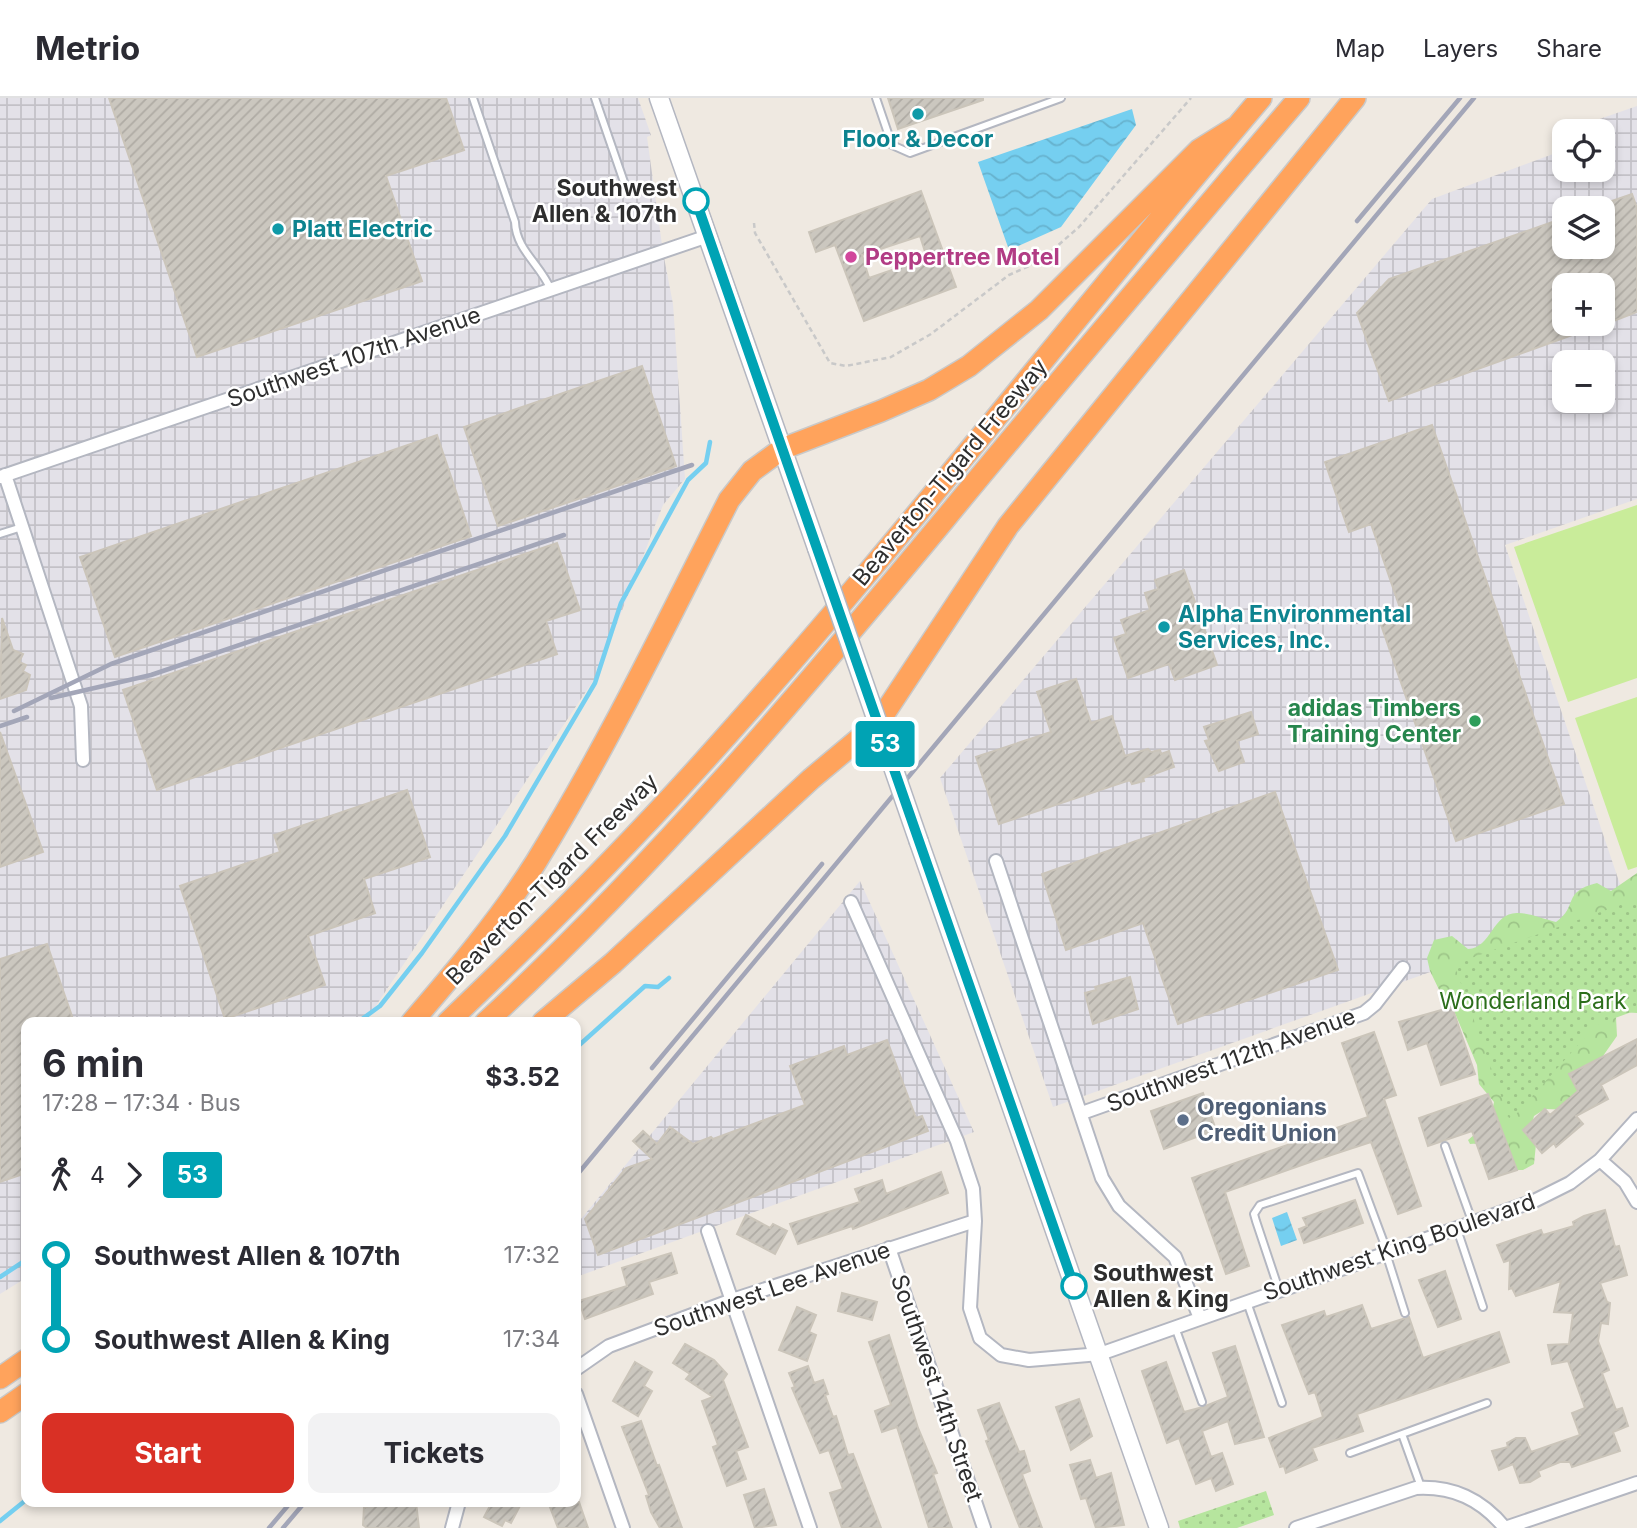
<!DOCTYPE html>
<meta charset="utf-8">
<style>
:root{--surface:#fff;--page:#f2f2f3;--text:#2b2b33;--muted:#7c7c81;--line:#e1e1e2;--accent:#d93025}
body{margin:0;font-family:Inter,sans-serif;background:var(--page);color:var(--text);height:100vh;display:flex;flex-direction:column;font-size:26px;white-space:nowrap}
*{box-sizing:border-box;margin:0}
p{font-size:23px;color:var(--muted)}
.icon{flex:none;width:38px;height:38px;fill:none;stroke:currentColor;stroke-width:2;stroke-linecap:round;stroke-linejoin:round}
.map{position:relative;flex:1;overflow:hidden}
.sheet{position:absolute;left:21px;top:919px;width:560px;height:490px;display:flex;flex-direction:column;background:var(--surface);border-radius:14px;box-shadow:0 4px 10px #0003}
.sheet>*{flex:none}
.badge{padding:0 14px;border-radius:5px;font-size:24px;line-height:46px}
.buttons{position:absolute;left:1552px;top:21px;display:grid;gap:14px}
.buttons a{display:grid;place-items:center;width:63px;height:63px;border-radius:14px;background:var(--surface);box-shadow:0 4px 10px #0003;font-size:35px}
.map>.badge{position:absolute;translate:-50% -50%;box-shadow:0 0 0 4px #fff}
.legs{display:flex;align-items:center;gap:10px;height:77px;padding:0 21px;font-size:23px}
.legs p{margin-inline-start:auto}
.overview{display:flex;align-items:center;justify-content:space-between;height:119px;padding:0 21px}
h1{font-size:38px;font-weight:700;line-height:52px}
.button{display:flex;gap:14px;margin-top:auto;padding:14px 21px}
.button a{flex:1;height:80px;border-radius:14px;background:var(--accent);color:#fff;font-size:28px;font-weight:700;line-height:80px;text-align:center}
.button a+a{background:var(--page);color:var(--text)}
ul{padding:0 21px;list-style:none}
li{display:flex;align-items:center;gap:24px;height:84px;font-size:26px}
li i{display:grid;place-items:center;width:10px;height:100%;margin:0 9px;background:currentColor}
li i::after{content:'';width:18px;height:18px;margin:-9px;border:5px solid;border-radius:50%;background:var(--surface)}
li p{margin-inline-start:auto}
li:first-child i{background:linear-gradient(#0000 50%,currentColor 0)}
li:last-child i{background:linear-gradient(currentColor 50%,#0000 0)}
header{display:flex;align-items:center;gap:42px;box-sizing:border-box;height:98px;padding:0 35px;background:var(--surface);border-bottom:2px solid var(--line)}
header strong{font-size:33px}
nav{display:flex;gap:38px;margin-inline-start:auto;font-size:24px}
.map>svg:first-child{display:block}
</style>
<header>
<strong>Metrio</strong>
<nav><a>Map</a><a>Layers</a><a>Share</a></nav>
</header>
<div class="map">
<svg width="1637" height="1430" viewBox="0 0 1637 1430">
<defs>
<pattern id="industrial-grid" width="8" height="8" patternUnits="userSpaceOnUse" patternTransform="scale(1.75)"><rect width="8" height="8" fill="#e3e1e8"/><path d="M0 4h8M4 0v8" fill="none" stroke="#c3c1c7"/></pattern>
<pattern id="forest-crowns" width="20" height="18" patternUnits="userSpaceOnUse" patternTransform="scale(1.75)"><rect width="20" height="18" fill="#b6e59e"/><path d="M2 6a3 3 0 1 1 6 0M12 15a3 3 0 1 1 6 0" fill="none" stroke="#9dc588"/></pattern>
<pattern id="park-dots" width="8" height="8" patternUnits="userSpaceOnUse" patternTransform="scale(1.75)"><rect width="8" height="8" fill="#b6e59e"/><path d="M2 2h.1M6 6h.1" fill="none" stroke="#9dc588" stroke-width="1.8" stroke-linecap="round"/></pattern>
<pattern id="water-waves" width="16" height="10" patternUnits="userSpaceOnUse" patternTransform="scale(1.75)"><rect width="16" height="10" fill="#75cff0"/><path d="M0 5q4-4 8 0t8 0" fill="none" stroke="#66b2ce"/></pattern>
<pattern id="building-hatch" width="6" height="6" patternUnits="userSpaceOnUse" patternTransform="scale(1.75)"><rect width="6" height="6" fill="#cbc7bf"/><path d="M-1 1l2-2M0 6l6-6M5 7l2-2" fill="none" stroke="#afaba4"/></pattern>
</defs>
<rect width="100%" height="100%" fill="#efe9e1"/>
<path fill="url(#industrial-grid)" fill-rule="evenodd" d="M0 0H638L651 37 647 39 663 154 673 206 685 381 663 407 597 577 365 924H26V1180L0 1196Z
M1637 8V401L1505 447 1626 804 1053 1009 940 680 1432 101 1564 52V72H1603V33H1594L1591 24ZM1564 110H1603V149H1564ZM1564 187H1603V226H1564ZM1564 264H1603V303H1564Z
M860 783 974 1034 579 1178 576 1127Z"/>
<path fill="url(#forest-crowns)" d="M1637 775V915L1620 914 1616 919 1617 938 1603 958 1598 979 1576 1012 1545 1011 1534 1018 1530 1033 1536 1046 1534 1066 1523 1072H1517L1496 1044 1470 1046 1468 1042 1490 1023 1494 1004 1479 986 1477 967 1454 913 1444 902 1430 873 1427 860 1434 842 1452 838 1468 851C1492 850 1492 814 1518 815 1530 815 1544 821 1556 824 1579 808 1561 794 1597 785L1611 793Z"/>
<path fill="url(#park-dots)" d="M1637 801V912L1596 927 1510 1023 1454 866Z
M1266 1393 1274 1417 1237 1430H1180L1178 1423Z"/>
<path fill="#c9ec9a" d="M1637 407V580L1568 604 1514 449Z
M1637 599V769L1628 772 1575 620Z"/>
<path fill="url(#water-waves)" d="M1132 11 1136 27 1061 129 1009 152 978 64Z
M1287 1114 1297 1142 1281 1148 1272 1120Z"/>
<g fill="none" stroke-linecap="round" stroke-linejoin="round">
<path stroke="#75cff0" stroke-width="4.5" d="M358 924 380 908 422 855 505 738 595 585 621 505 688 382 706 365 710 344
M576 950 645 888 658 889 669 880
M0 1179 26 1162
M0 1423 26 1402"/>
</g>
<path fill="url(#building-hatch)" stroke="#cbc5ba" stroke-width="2" fill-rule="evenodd" d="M109 0H446L464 52 386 78 422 183 197 259Z
M888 0H983V2L898 31Z
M921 93 956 189 864 223 835 147 816 154 809 134ZM920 138 927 160 869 180 862 157Z
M1632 96 1637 110V214L1603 227V187H1564V226L1600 227 1389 303 1357 215 1389 181 1564 120V149H1603V106Z
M642 268 676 368 498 428 464 329Z
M1432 327 1564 706 1456 743 1379 521 1401 513 1371 426 1349 434 1325 364Z
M437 337 471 438 115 559 80 459Z
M557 445 580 512 546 523 557 556 157 692 123 592Z
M1184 472 1217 567 1175 582 1169 566 1128 580 1114 540 1126 536 1121 522 1150 512 1145 495 1158 491 1155 482Z
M2 520 13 552 23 556 19 564 26 567 23 573 30 577 26 592 0 601Z
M1076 581 1091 625 1112 618 1125 658 1148 651 1151 654 1160 652 1161 656 1169 653 1174 669 1143 680 1144 683 1132 686 1130 682 999 726 976 659 1051 634 1037 594Z
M1251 614 1258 636 1237 643 1244 664 1219 673 1205 643 1209 642 1204 629Z
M0 634 43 754 0 769Z
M407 692 430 759 364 781 375 815 308 838 325 887 225 921 180 788 280 754 274 737Z
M1275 694 1338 872 1178 926 1143 825 1066 852 1042 776Z
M47 846 74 924H26V1075L0 1084V861Z
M1130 879 1138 911 1093 926 1085 895 1096 892 1095 889Z
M1452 909 1475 976 1441 987 1427 945 1408 952 1399 924Z
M1374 934 1396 997 1384 1001 1421 1108 1398 1116 1371 1044 1316 1062 1225 1094 1249 1168 1226 1176 1192 1080 1368 1019 1342 945Z
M1637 941V967L1601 987 1608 1001 1576 1018 1583 1026 1556 1049 1554 1045 1542 1055 1523 1032 1545 1011 1550 1017 1578 993 1569 976Z
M887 942 916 1020 922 1018 928 1033 598 1157 585 1121 626 1070 652 1061 633 1043 643 1033 657 1046 670 1029 693 1046 711 1039 713 1041 805 1007 790 968 844 948 847 957Z
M1203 995 1216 1032 1164 1051 1151 1013Z
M1488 996 1517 1072 1489 1081 1472 1033 1428 1048 1419 1020Z
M941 1074 948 1095 853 1131 852 1128 798 1146 790 1126 860 1104 855 1091 882 1082 886 1096Z
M1355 1102 1363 1125 1304 1145 1299 1131 1307 1128 1303 1120Z
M1605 1112 1615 1149 1619 1148 1627 1177 1600 1185 1607 1204 1610 1205 1608 1226 1601 1225 1598 1243 1609 1272 1602 1275 1616 1312 1622 1310 1628 1328 1613 1334 1620 1353 1572 1369 1570 1364H1560L1538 1373 1540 1378 1530 1384 1520 1385 1513 1366 1499 1372 1492 1353 1508 1349 1507 1345 1516 1340H1525L1531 1354 1580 1337 1572 1315 1585 1310 1568 1263 1552 1266 1548 1247 1569 1246 1573 1215 1554 1214 1561 1183 1516 1198 1512 1190 1509 1191 1510 1162 1504 1164 1497 1147 1541 1132 1543 1137 1574 1128 1573 1124 1584 1118Z
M746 1117 770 1130 773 1126 787 1133 775 1156 737 1136Z
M671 1155 677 1175 649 1184 653 1196 585 1221 579 1203 627 1188 622 1170Z
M1445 1173 1461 1221 1438 1229 1419 1182Z
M842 1195 877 1204 872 1222 838 1213Z
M1362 1207 1371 1231 1409 1219 1423 1260 1499 1234 1509 1264 1357 1316 1363 1333 1312 1350 1317 1362 1286 1375 1284 1368 1280 1369 1269 1340 1323 1319 1315 1294 1309 1296 1282 1227 1324 1213 1326 1219Z
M797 1209 816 1217 809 1234 816 1237 807 1263 779 1252Z
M889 1237 918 1330 937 1375 933 1376 952 1430H929L897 1329 882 1334 875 1313 891 1307 869 1244Z
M685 1246 714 1262 727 1276 723 1282 748 1349 736 1353 746 1381 727 1388 713 1349 718 1347 702 1303 713 1299 686 1281 690 1276 673 1265Z
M1235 1248 1264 1339 1235 1346 1228 1323 1202 1333 1211 1359 1222 1355 1233 1386 1216 1393 1211 1380 1196 1386 1179 1340 1167 1345 1142 1273 1166 1264 1184 1314 1203 1309 1228 1299 1213 1255Z
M635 1264 652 1274 644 1288 652 1293 638 1318 613 1303Z
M808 1268 814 1285 823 1282 828 1296 825 1297 833 1319 836 1318 848 1357 853 1356 881 1430H842L830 1395 843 1391 829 1352 820 1355 792 1290 795 1289 789 1275Z
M1079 1301 1092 1338 1071 1352 1056 1309Z
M999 1305 1019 1354 1024 1353 1026 1359 1030 1373 1022 1376 1042 1430H1020L986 1343 989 1342 978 1312Z
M641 1323 657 1368 659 1367 682 1430H660L651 1414 646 1398 649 1397 622 1329Z
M1090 1362 1096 1380 1111 1375 1124 1427 1096 1430 1086 1400 1081 1401 1070 1367Z
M764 1391 776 1427 755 1430 744 1397Z
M416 1404 419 1430H367L363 1427 364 1409H367V1405Z
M492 1404H522L511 1425 505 1422 502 1428 484 1419Z
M548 1404H579L588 1430H558Z"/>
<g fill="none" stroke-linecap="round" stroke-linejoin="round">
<g stroke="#b4b7c1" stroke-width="10">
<path id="lane" d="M473 0 515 124C516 152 541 167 551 192
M595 0 625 87
M876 0 892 47 910 55 1061 0
M0 436 22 429
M1445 1048 1472 1123
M1457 1131 1483 1209
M1386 1155 1405 1215
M1279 1192 1256 1123 1254 1116 1260 1107 1358 1075 1387 1153
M1247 1204 1282 1305
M1175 1229 1202 1304
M1402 1336 1421 1389
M1350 1355 1487 1305"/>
</g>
<g stroke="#b4b7c1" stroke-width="16">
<path id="street" d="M5 377 81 608 83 662
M0 379 708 138
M996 763 1102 1080 1119 1108 1175 1159 1200 1220
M851 804 957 1043 973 1091 975 1123 970 1210 980 1240 1001 1257 1029 1262 1100 1256 1534 1103 1570 1085 1600 1062 1637 1021
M1082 1015 1364 915 1375 906 1403 870
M1600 1062 1625 1084 1637 1104
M708 1133 810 1430
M889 1150 984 1430
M576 1271 609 1248 732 1202 975 1123
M576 1296 623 1430
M452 1430 459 1404
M1296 1430 1416 1390C1453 1388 1481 1401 1505 1430
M1505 1430 1637 1385"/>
</g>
<g stroke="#b4b7c1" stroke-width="21">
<path id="secondary" d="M659 0 817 450
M919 744 1159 1430"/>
</g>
<g stroke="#c9c9c9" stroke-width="24">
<path id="highway" d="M412 924C456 873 500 821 536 764 608 647 667 524 729 402L752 373 782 351 881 313 929 292 969 268 1039 212 1199 52 1236 29
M448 924C533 843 616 760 695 673 892 456 1071 223 1261 0
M486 924C653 770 799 597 944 422 1061 280 1180 140 1299 0
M543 924 613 865 811 681 878 625 1008 428 1355 0
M0 1280 26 1262
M0 1314 26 1296"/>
</g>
<path stroke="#c9c9c9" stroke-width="2.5" stroke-dasharray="5 3.5" stroke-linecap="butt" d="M754 125 755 135 830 265 846 268 891 259 931 236 1009 177 1040 163 1079 129 1191 0"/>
<use href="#lane" stroke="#fff" stroke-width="6"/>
<use href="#street" stroke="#fff" stroke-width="12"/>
<use href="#secondary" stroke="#fff" stroke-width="18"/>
<use href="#highway" stroke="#ffa35c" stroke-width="21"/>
<path stroke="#a3a6b8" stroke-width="4.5" d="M1357 123 1460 0
M51 600 151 577 564 437
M14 613 111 566 692 367
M0 628 27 619
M652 970 822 766
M576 1078 1474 0
M269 1430 291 1404
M283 1430 305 1404"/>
<g stroke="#b4b7c1" stroke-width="21" stroke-linecap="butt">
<path id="secondary-bridge" d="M817 450 919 744"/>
</g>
<use href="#secondary-bridge" stroke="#fff" stroke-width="18"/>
</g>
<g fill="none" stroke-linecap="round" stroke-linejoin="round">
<g stroke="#fff" stroke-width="16">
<path id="line-1" d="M696 103 1074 1188"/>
</g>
<use href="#line-1" stroke="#00a3b4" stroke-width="10"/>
</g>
<g fill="#0f9aa8" stroke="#fff" stroke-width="2.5">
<circle cx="918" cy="16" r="7"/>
<circle cx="278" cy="131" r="7"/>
<circle cx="1164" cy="529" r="7"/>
</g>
<g fill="#fff" stroke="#00a3b4" stroke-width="3.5">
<circle cx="696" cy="103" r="12"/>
<circle cx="1074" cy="1188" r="12"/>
</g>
<circle fill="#d1479c" stroke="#fff" stroke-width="2.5" cx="851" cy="159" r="7"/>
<circle fill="#2e9e5b" stroke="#fff" stroke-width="2.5" cx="1475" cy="623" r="7"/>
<circle fill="#5c6f8a" stroke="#fff" stroke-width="2.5" cx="1183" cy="1022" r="7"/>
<g text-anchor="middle" stroke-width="5" stroke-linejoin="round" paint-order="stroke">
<g font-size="23" font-weight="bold" fill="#0d838f" stroke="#fff" text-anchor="start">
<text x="918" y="49" text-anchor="middle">Floor &amp; Decor</text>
<text x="292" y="139">Platt Electric</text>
<text x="1178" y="524">Alpha Environmental<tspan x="1178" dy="26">Services, Inc.</tspan></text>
</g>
<g font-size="23" font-weight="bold" fill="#2e2e2e" stroke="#fff" text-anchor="end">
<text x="677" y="98">Southwest<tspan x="677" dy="26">Allen &amp; 107th</tspan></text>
<text x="1093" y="1183" text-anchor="start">Southwest<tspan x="1093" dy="26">Allen &amp; King</tspan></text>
</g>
<g font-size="23" font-weight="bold" fill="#b23c85" stroke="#fff" text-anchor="start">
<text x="865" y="167">Peppertree Motel</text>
</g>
<g font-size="23" fill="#2e2e2e" stroke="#fff">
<text transform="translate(354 259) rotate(-19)" y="8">Southwest 107th Avenue</text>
<text transform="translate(950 374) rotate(-50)" y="8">Beaverton-Tigard Freeway</text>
<text transform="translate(552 781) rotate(-45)" y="8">Beaverton-Tigard Freeway</text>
<text transform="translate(1231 962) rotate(-20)" y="8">Southwest 112th Avenue</text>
<text transform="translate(1399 1149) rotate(-19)" y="8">Southwest King Boulevard</text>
<text transform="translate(772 1191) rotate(-19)" y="8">Southwest Lee Avenue</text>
<text transform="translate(937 1290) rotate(71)" y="8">Southwest 14th Street</text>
</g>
<g font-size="23" font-weight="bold" fill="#27864d" stroke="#fff" text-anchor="end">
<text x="1461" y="618">adidas Timbers<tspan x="1461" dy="26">Training Center</tspan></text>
</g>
<g font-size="23" fill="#2c6e1b" stroke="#fff">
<text x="1533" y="911">Wonderland Park</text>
</g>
<g font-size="23" font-weight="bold" fill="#4e5e75" stroke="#fff" text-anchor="start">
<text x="1197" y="1017">Oregonians<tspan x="1197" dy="26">Credit Union</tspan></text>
</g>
</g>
</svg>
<div class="buttons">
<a><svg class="icon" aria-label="locate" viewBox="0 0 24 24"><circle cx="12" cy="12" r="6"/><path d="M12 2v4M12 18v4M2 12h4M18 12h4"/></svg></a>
<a><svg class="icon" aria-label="layers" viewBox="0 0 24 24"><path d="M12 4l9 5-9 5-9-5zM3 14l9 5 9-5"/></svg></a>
<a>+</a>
<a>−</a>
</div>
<b class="badge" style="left:885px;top:646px;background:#00a3b4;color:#fff">53</b>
<section class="sheet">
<div class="overview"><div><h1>6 min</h1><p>17:28 – 17:34 · Bus</p></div><b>$3.52</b></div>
<div class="legs"><svg class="icon" aria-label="walk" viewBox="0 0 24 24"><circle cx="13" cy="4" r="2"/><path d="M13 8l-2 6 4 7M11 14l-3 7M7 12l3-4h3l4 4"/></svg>4<svg class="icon" aria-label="forward" viewBox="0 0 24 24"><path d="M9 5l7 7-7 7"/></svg><b class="badge" style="background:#00a3b4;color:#fff">53</b></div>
<ul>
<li><i style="color:#00a3b4"></i><b>Southwest Allen &amp; 107th</b><p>17:32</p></li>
<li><i style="color:#00a3b4"></i><b>Southwest Allen &amp; King</b><p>17:34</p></li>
</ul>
<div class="button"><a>Start</a><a>Tickets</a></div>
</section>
</div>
